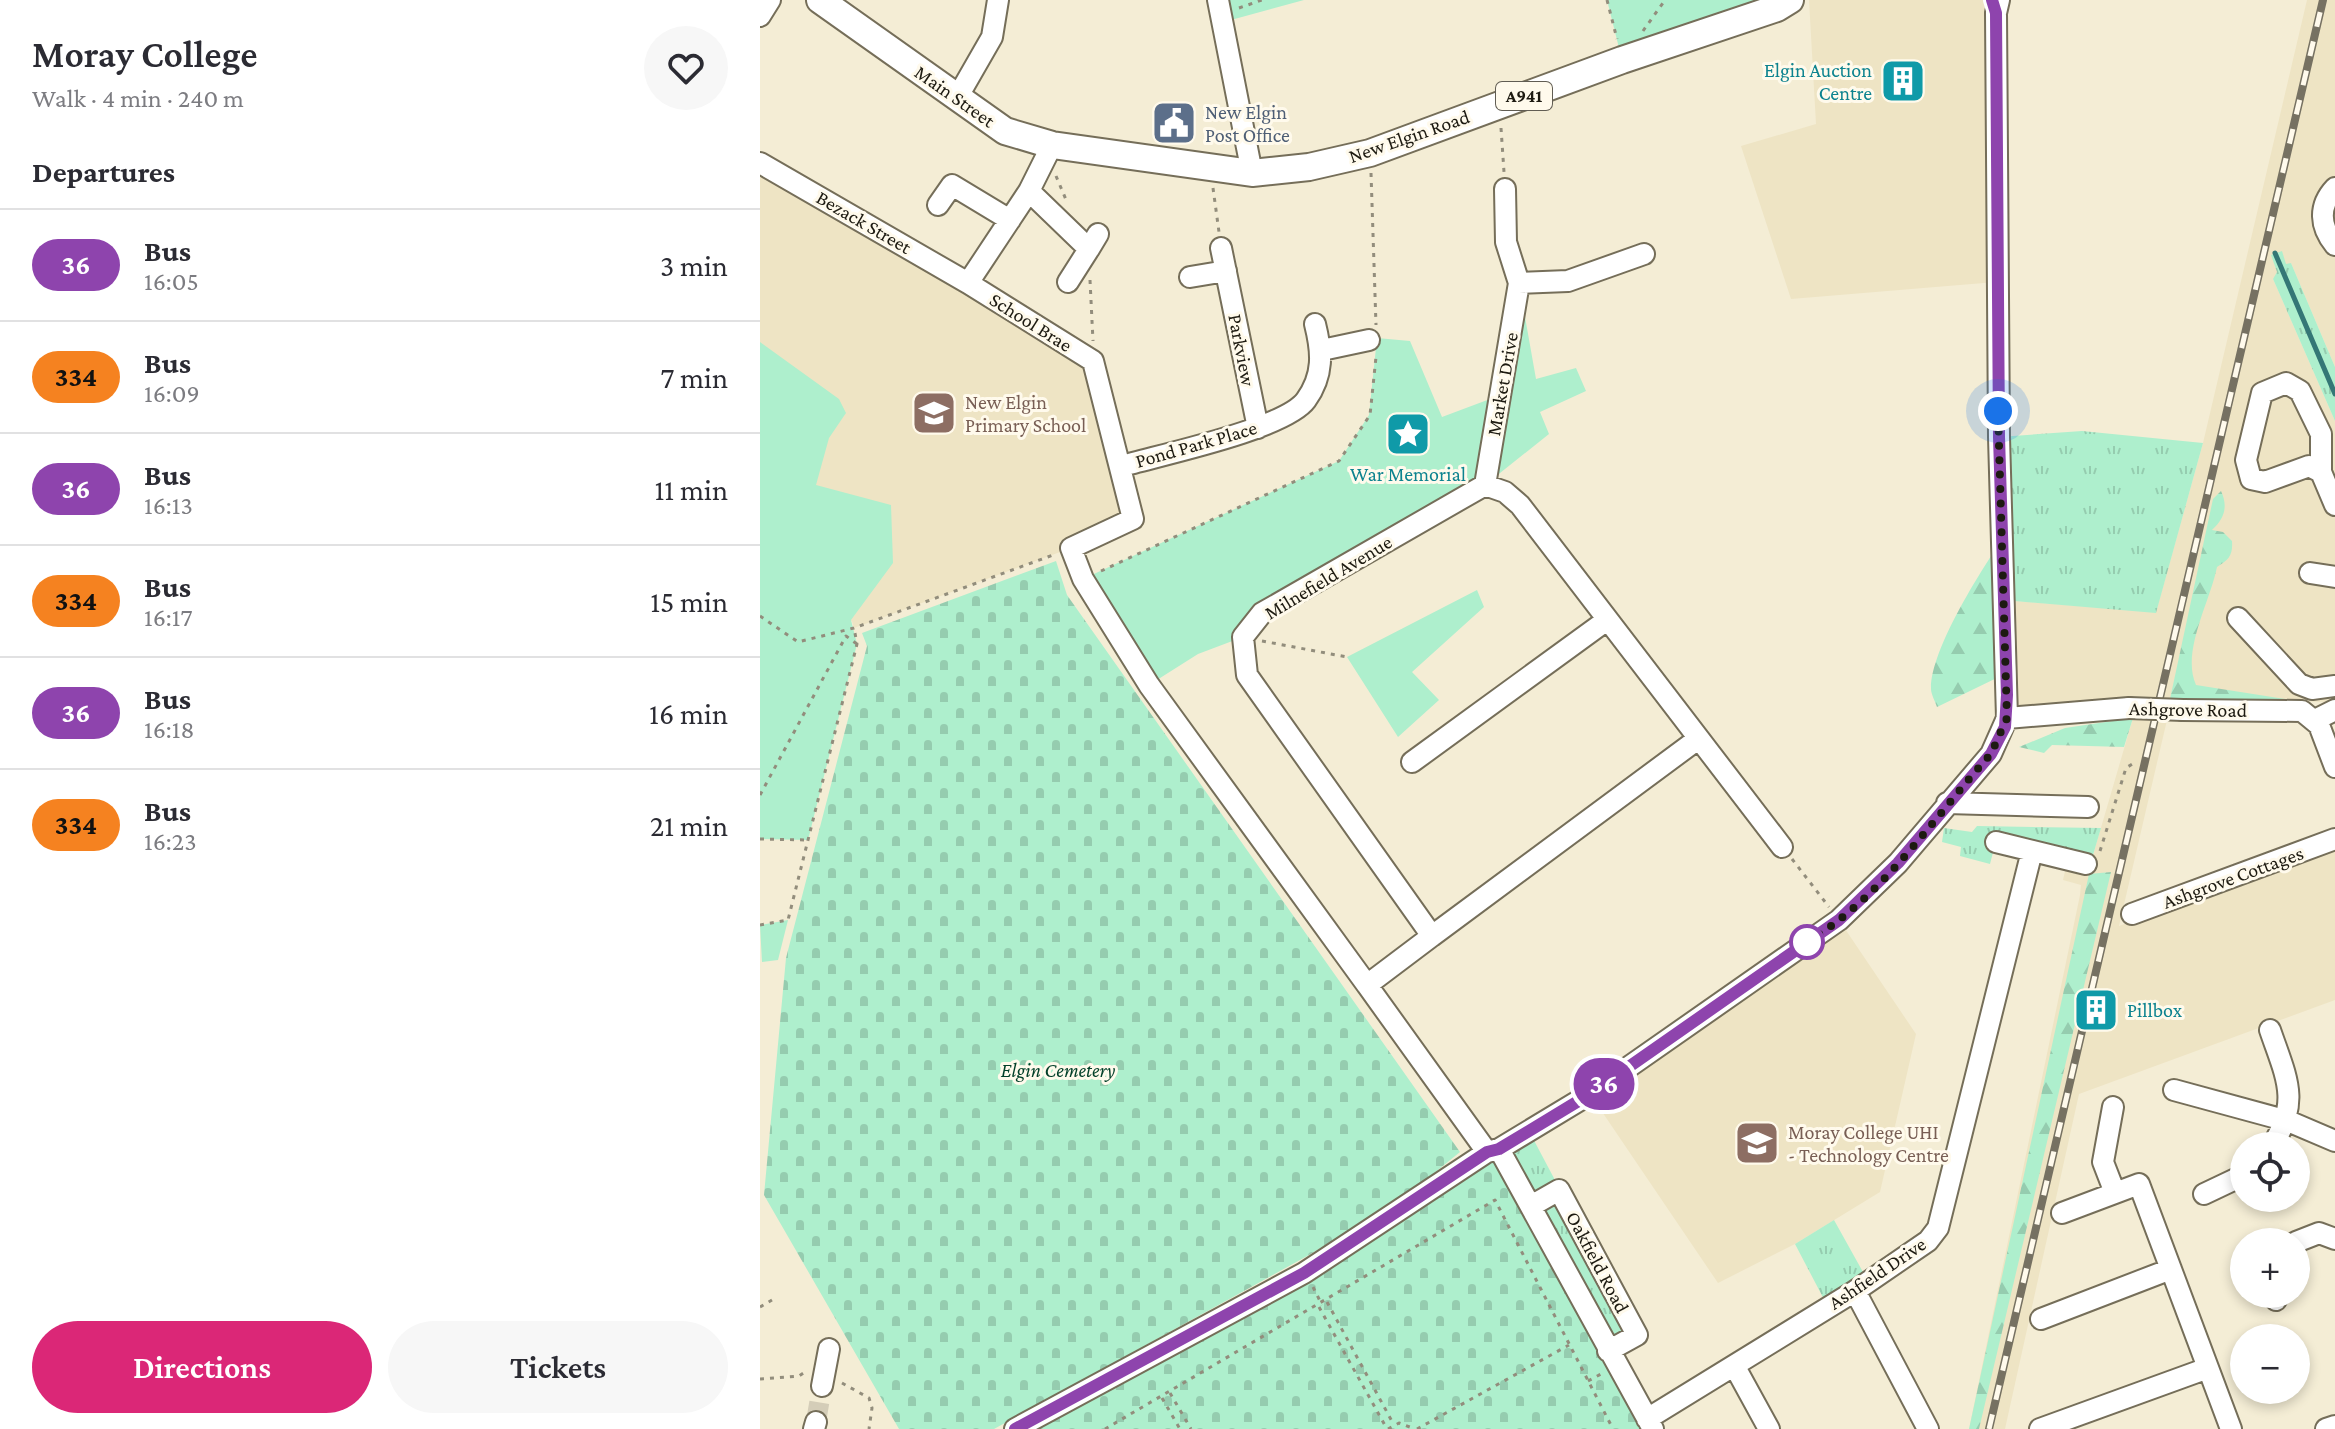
<!DOCTYPE html>
<meta charset="utf-8">
<style>
:root{--surface:#fff;--page:#f7f7f7;--text:#2b2b33;--muted:#7c7c81;--line:#e1e1e2;--accent:#db2777}
body{margin:0;font-family:"Crimson Pro",serif;background:var(--page);color:var(--text);height:100vh;display:flex;flex-direction:column;font-size:30px;white-space:nowrap}
*{box-sizing:border-box;margin:0}
p{font-size:26px;color:var(--muted)}
.icon{flex:none;width:44px;height:44px;fill:none;stroke:currentColor;stroke-width:2;stroke-linecap:round;stroke-linejoin:round}
.map{position:relative;flex:1;overflow:hidden}
.drawer{display:flex;flex-direction:column;background:var(--surface);width:760px}
.drawer>*{flex:none}
.badge{padding:0 16px;border-radius:26px;font-size:28px;line-height:52px}
.controls{position:absolute;left:1470px;top:1132px;display:grid;gap:16px}
.controls a{display:grid;place-items:center;width:80px;height:80px;border-radius:50%;background:var(--surface);box-shadow:0 4px 12px #0003;font-size:40px}
.you{position:absolute;width:40px;height:40px;margin:-20px;border:6px solid #fff;border-radius:50%;background:#1a73e8;box-shadow:0 0 0 12px #1a73e833}
.map>.badge{position:absolute;translate:-50% -50%;box-shadow:0 0 0 4px #fff}
h2{padding:0 32px;font-size:30px;line-height:72px}
.round{display:grid;place-items:center;flex:none;width:84px;height:84px;border-radius:42px;background:var(--page)}
.overview{display:flex;align-items:center;justify-content:space-between;height:136px;padding:0 32px}
h1{font-size:38px;font-weight:600;line-height:60px}
.button{display:flex;gap:16px;margin-top:auto;padding:16px 32px}
.button a{flex:1;height:92px;border-radius:48px;background:var(--accent);color:#fff;font-size:32px;font-weight:600;line-height:92px;text-align:center}
.button a+a{background:var(--page);color:var(--text)}
ul{padding:0;list-style:none}
li{display:flex;align-items:center;gap:24px;height:112px;padding:0 32px;border-top:2px solid var(--line)}
li div{flex:1}
li b{display:block;font-size:30px}
li em{font-style:normal}
li .badge{min-width:88px;font-weight:700;text-align:center}
main{display:flex;flex:1;min-height:0}
.map>svg:first-child{display:block}
</style>
<main>
<section class="drawer">
<div class="overview"><div><h1>Moray College</h1><p>Walk · 4 min · 240 m</p></div><a class="round"><svg class="icon" aria-label="heart" viewBox="0 0 24 24"><path d="M12 20l-8-8c-3-5 5-10 8-4 3-6 11-1 8 4z"/></svg></a></div>
<h2>Departures</h2>
<ul>
<li><span class="badge" style="background:#8e44ad;color:#fff">36</span><div><b>Bus</b><p>16:05</p></div><em>3 min</em></li>
<li><span class="badge" style="background:#f58220;color:#111">334</span><div><b>Bus</b><p>16:09</p></div><em>7 min</em></li>
<li><span class="badge" style="background:#8e44ad;color:#fff">36</span><div><b>Bus</b><p>16:13</p></div><em>11 min</em></li>
<li><span class="badge" style="background:#f58220;color:#111">334</span><div><b>Bus</b><p>16:17</p></div><em>15 min</em></li>
<li><span class="badge" style="background:#8e44ad;color:#fff">36</span><div><b>Bus</b><p>16:18</p></div><em>16 min</em></li>
<li><span class="badge" style="background:#f58220;color:#111">334</span><div><b>Bus</b><p>16:23</p></div><em>21 min</em></li>
</ul>
<div class="button"><a>Directions</a><a>Tickets</a></div>
</section>
<div class="map">
<svg width="1575" height="1429" viewBox="0 0 1575 1429">
<defs>
<pattern id="grass-tufts" width="24" height="20" patternUnits="userSpaceOnUse" patternTransform="scale(2)"><rect width="24" height="20" fill="#aeefcd"/><path d="M3 7l-1-3M5 7V3M7 7l1-3M15 17l-1-3M17 17v-4M19 17l1-3" fill="none" stroke="#95ccaf"/></pattern>
<pattern id="forest-firs" width="22" height="20" patternUnits="userSpaceOnUse" patternTransform="scale(2)"><rect width="22" height="20" fill="#aeefcd"/><path d="M5 1l3.5 6h-7zM16 11l3.5 6h-7z" fill="#95ccaf"/></pattern>
<pattern id="cemetery-stones" width="16" height="16" patternUnits="userSpaceOnUse" patternTransform="scale(2)"><rect width="16" height="16" fill="#aeefcd"/><path d="M2 7V4a2 2 0 0 1 4 0v3zM10 15v-3a2 2 0 0 1 4 0v3z" fill="#95ccaf"/></pattern>
</defs>
<rect width="100%" height="100%" fill="#f4edd5"/>
<path fill="#eee4c4" d="M1049 0H1235L1236 282 1031 299 981 146 1056 124Z
M1547 0H1575V367L1531 263 1513 279 1575 421V702L1423 700 1422 720H1407L1359 926 1575 844V1000L1319 1094 1245 1429H1209L1320 895 1321 885 1303 880 1310 850 1333 855 1373 718H1247L1243 600 1396 612 1443 443Z
M0 163 333 361 373 519 311 548 94 628 92 621 0 612Z
M1079 920 1156 1034 1120 1192 1035 1244 958 1283 830 1094Z"/>
<path fill="url(#grass-tufts)" d="M1522 251 1526 264 1531 263 1575 367V421L1513 279 1517 272 1511 255Z
M1322 431 1443 443 1396 613 1243 600 1239 437Z
M1217 826 1341 828 1333 855 1238 833 1230 864 1200 856 1201 847 1182 842 1184 828 1212 832Z
M769 1131 877 1335 848 1351 739 1149Z
M1074 1220 1108 1281 1068 1307 1035 1244Z"/>
<path fill="url(#forest-firs)" d="M1461 491C1468 506 1465 518 1452 530L1463 532 1472 541C1473 555 1469 560 1457 567 1450 602 1421 652 1436 685L1543 702 1410 699 1453 499Z
M1241 541 1247 673 1177 707C1175 701 1171 694 1171 689 1170 651 1220 572 1241 541Z
M1373 718 1364 747 1292 745 1284 753 1259 747 1305 728Z
M1351 872 1219 1429H1209L1329 874Z"/>
<path fill="url(#cemetery-stones)" d="M296 561 307 595 700 1152 646 1196 549 1255 234 1429H139L4 1195 26 958 107 646 102 633Z
M739 1149 893 1429H255Z"/>
<path fill="#aeefcd" d="M458 0H544L460 23Z
M847 0H1028L862 60Z
M759 283 776 379 816 368 826 391 780 412 789 434 725 485 483 637 438 654 389 685 323 579 579 461 609 415 617 338 650 341 682 417 738 396Z
M0 342 79 399 86 413 69 438 56 485 131 505 133 563 91 620 97 644 48 840 0 839Z
M717 590 724 607 652 672 679 700 638 737 587 657Z
M28 920 18 960 2 962 0 925Z"/>
<g fill="none" stroke-linecap="round" stroke-linejoin="round">
<path stroke="#347776" stroke-width="5" d="M1515 253 1575 394"/>
<path stroke="#d4cdb8" stroke-width="20" stroke-dasharray="20 10" stroke-linecap="butt" d="M56 1422 62 1386"/>
<g stroke="#756e59" stroke-width="24">
<path id="minor" d="M458 0 492 173
M0 16 10 0
M197 98 232 37 238 0
M0 163 208 283 333 361 373 519 311 548 323 579 389 685 607 985
M1575 188C1558 206 1560 227 1575 245
M269 191 329 249 338 234
M178 205 192 185 250 220
M461 248 498 428
M430 277 466 271
M308 282 329 249
M208 283 269 191 292 145
M759 283 808 281 884 254
M562 350 609 340
M362 466C400 455 525 429 546 400 564 375 562 352 555 324
M1561 472 1549 466 1505 482 1491 479 1486 460 1502 393 1526 383 1540 391 1561 434V472L1575 505
M725 485 759 283 746 242 745 189
M1550 573 1575 577
M1478 618 1539 684 1552 689 1575 686
M1423 710 1542 711 1559 725 1575 767
M1247 718 1369 708
M1555 720 1575 710
M652 762 847 620
M1187 803 1328 807
M1236 842 1326 864
M1372 914 1575 839
M672 936 938 739
M1510 1030C1526 1077 1541 1101 1512 1146
M1414 1090 1528 1121 1575 1141
M1353 1107 1343 1162 1355 1193
M739 1149 893 1429
M727 1152 607 985 672 936 487 675 483 637 502 613 725 485 745 492 760 505 1022 847
M1444 1194 1484 1175
M771 1206 799 1190 877 1335 848 1351
M1302 1213 1379 1184 1471 1429
M1536 1242 1559 1233 1575 1239
M1095 1291 1168 1429
M1514 1294 1516 1300
M1281 1319 1411 1269
M975 1367 1009 1429
M62 1386 69 1349
M887 1419 1095 1291 1168 1241 1178 1228 1272 851
M54 1429 56 1422
M255 1429 544 1273 727 1152 739 1149 830 1094 1079 920 1138 863 1231 754 1247 718 1239 437 1236 13 1239 0
M1280 1429 1448 1368
M1566 1429 1575 1426"/>
</g>
<g stroke="#756e59" stroke-width="30">
<path id="major" d="M60 0 245 131 292 145 492 173 549 167 610 153 862 60 1017 8 1030 0"/>
</g>
<path stroke="#928d7c" stroke-width="3" stroke-dasharray="4 6" stroke-linecap="butt" d="M847 0 857 39
M479 8 502 0
M883 31 905 0
M741 128 744 172
M611 173 616 325
M296 176 307 202
M453 188 459 232
M330 280 333 341
M341 571 579 461 610 415 616 357
M0 616 38 642 94 628 293 555
M502 641 587 657
M0 795 86 636 97 644
M0 839 48 840
M1340 851 1366 768 1377 761
M1032 859 1069 907
M0 925 28 920 97 644 94 628
M553 1287 562 1305
M567 1302 634 1425
M0 1307 12 1300
M559 1307 627 1429
M0 1379 39 1376 45 1372
M828 1381 843 1373
M82 1383 109 1398 112 1408 109 1429
M410 1393 431 1429
M402 1398 420 1429
M345 1429 735 1200 853 1429
M628 1429 639 1423 655 1429
M657 1429 809 1345"/>
<use href="#minor" stroke="#fff" stroke-width="20"/>
<use href="#major" stroke="#fff" stroke-width="26"/>
<g stroke="#767162" stroke-width="8">
<path id="rail" d="M1229 1429 1563 0"/>
</g>
<use href="#rail" stroke="#fffaec" stroke-width="5" stroke-dasharray="15" stroke-linecap="butt"/>
<g stroke="#756e59" stroke-width="24" stroke-linecap="butt">
<path id="minor-bridge" d="M1369 708 1423 710"/>
</g>
<use href="#minor-bridge" stroke="#fff" stroke-width="20"/>
</g>
<g fill="none" stroke-linecap="round" stroke-linejoin="round">
<g stroke="#fff" stroke-width="18">
<path id="line" d="M255 1429 544 1273 727 1152 739 1149 830 1094 1079 920 1138 863 1231 754 1245 727 1247 695 1239 437 1236 13 1232 0"/>
</g>
<use href="#line" stroke="#8e44ad" stroke-width="12"/>
<path stroke="#1d1a11" stroke-width="8" stroke-dasharray="0 14.4" d="M1047 942C1123 897 1173 818 1231 754L1247 718 1238 411"/>
</g>
<defs>
<g id="building-square" transform="scale(2.3)"><rect x="-9" y="-9" width="18" height="18" rx="4" fill="#0f9aa8" stroke="#fffaec"/><path d="M-4-6H4V6H1V3H-1V6H-4ZM-2.5-4.3h1.7v1.8h-1.7ZM.8-4.3h1.7v1.8H.8ZM-2.5-1h1.7V.8h-1.7ZM.8-1h1.7V.8H.8Z" fill="#fff"/></g>
<g id="civic-square" transform="scale(2.3)"><rect x="-9" y="-9" width="18" height="18" rx="4" fill="#5c6f8a" stroke="#fffaec"/><path d="M-.6-6.5H3V-4.5H.6V-3L4-1V1h2V6H-6V1h2V-1L-.6-3ZM-1.2 2.5V6h2.4V2.5Z" fill="#fff"/></g>
<g id="school-square" transform="scale(2.3)"><rect x="-9" y="-9" width="18" height="18" rx="4" fill="#8d6e63" stroke="#fffaec"/><path d="M0-5L7-2L0 1L-7-2ZM-4 1L0 2.5L4 1V4Q0 6-4 4Z" fill="#fff"/></g>
<g id="sight-square" transform="scale(2.3)"><rect x="-9" y="-9" width="18" height="18" rx="4" fill="#0f9aa8" stroke="#fffaec"/><path d="M0-6L1.8-2.2L6-1.7L2.9 1.2L3.7 5.4L0 3.3L-3.7 5.4L-2.9 1.2L-6-1.7L-1.8-2.2Z" fill="#fff"/></g>
<g id="university-square" transform="scale(2.3)"><rect x="-9" y="-9" width="18" height="18" rx="4" fill="#8d6e63" stroke="#fffaec"/><path d="M0-5L7-2L0 1L-7-2ZM-4 1L0 2.5L4 1V4Q0 6-4 4Z" fill="#fff"/></g>
</defs>
<g fill-rule="evenodd">
<use href="#building-square" x="1143" y="81"/>
<use href="#civic-square" x="414" y="123"/>
<use href="#school-square" x="174" y="413"/>
<use href="#sight-square" x="648" y="434"/>
<use href="#building-square" x="1336" y="1010"/>
<use href="#university-square" x="997" y="1143"/>
</g>
<circle fill="#fff" stroke="#8e44ad" stroke-width="4" cx="1047" cy="942" r="16"/>
<g text-anchor="middle" stroke-width="6" stroke-linejoin="round" paint-order="stroke">
<rect fill="#fffaec" stroke="#615d53" stroke-width="2" x="736" y="82" width="56" height="28" rx="6"/>
<g font-size="18" font-weight="bold" fill="#1d1a11">
<text x="764" y="102">A941</text>
</g>
<g font-size="20" fill="#0d838f" stroke="#fffaec" text-anchor="end">
<text x="1112" y="77">Elgin Auction<tspan x="1112" dy="23">Centre</tspan></text>
<text x="648" y="481" text-anchor="middle">War Memorial</text>
<text x="1367" y="1017" text-anchor="start">Pillbox</text>
</g>
<g font-size="20" fill="#1d1a11" stroke="#fffaec">
<text transform="translate(195 96) rotate(35)" y="7">Main Street</text>
<text transform="translate(649 136) rotate(-19)" y="7">New Elgin Road</text>
<text transform="translate(104 222) rotate(30)" y="7">Bezack Street</text>
<text transform="translate(271 322) rotate(32)" y="7">School Brae</text>
<text transform="translate(482 350) rotate(79)" y="7">Parkview</text>
<text transform="translate(742 384) rotate(-80)" y="7">Market Drive</text>
<text transform="translate(436 444) rotate(-16)" y="7">Pond Park Place</text>
<text transform="translate(568 577) rotate(-31)" y="7">Milnefield Avenue</text>
<text transform="translate(1428 709) rotate(1)" y="7">Ashgrove Road</text>
<text transform="translate(1473 877) rotate(-20)" y="7">Ashgrove Cottages</text>
<text transform="translate(838 1262) rotate(62)" y="7">Oakfield Road</text>
<text transform="translate(1117 1273) rotate(-34)" y="7">Ashfield Drive</text>
</g>
<g font-size="20" fill="#4e5e75" stroke="#fffaec" text-anchor="start">
<text x="445" y="119">New Elgin<tspan x="445" dy="23">Post Office</tspan></text>
</g>
<g font-size="20" fill="#785e54" stroke="#fffaec" text-anchor="start">
<text x="205" y="409">New Elgin<tspan x="205" dy="23">Primary School</tspan></text>
<text x="1028" y="1139">Moray College UHI<tspan x="1028" dy="23">- Technology Centre</tspan></text>
</g>
<g font-size="20" font-style="italic" fill="#013f28" stroke="#fffaec">
<text x="298" y="1077">Elgin Cemetery</text>
</g>
</g>
</svg>
<div class="controls">
<a><svg class="icon" aria-label="locate" viewBox="0 0 24 24"><circle cx="12" cy="12" r="6"/><path d="M12 2v4M12 18v4M2 12h4M18 12h4"/></svg></a>
<a>+</a>
<a>−</a>
</div>
<div class="you" style="left:1238px;top:411px"></div>
<b class="badge" style="left:844px;top:1084px;background:#8e44ad;color:#fff">36</b>
</div>
</main>
